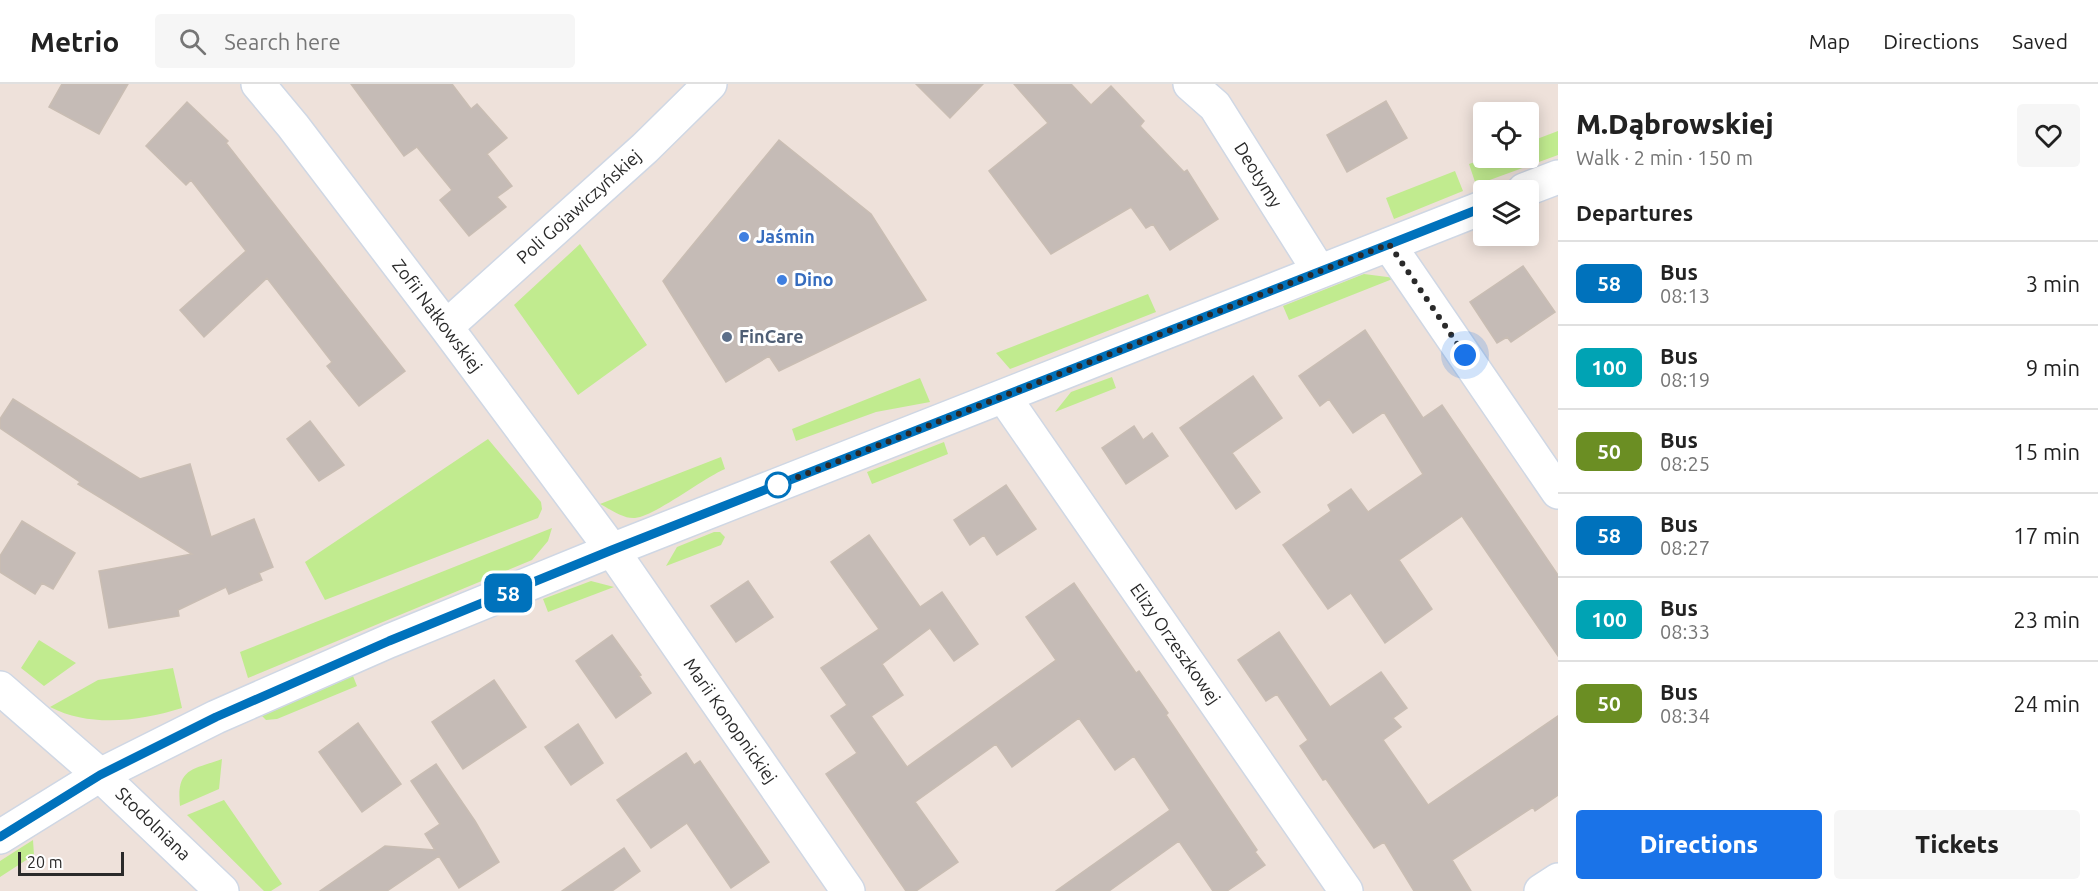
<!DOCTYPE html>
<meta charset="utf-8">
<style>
:root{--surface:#fff;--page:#f6f6f6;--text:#222;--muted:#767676;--line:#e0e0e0;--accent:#1a73e8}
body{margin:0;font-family:Ubuntu,sans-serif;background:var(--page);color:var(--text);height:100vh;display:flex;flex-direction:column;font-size:22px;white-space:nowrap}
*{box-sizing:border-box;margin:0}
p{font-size:20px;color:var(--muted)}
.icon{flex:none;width:33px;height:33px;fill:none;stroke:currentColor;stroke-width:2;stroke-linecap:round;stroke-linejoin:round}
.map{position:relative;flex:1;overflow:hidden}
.panel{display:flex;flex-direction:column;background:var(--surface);width:540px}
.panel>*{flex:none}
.badge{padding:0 12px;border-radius:9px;font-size:21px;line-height:39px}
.fabs{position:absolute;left:1473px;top:18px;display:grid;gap:12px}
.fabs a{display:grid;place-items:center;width:66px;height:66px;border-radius:6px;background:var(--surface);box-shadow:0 3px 15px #0003;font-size:30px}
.scale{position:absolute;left:18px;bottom:15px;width:106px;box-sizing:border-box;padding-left:6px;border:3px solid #2a2a2a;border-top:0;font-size:16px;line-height:21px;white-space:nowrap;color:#2a2a2a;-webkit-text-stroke:4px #fff;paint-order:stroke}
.you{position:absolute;width:30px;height:30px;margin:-15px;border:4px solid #fff;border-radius:50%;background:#1a73e8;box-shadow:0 0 0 9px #1a73e833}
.map>.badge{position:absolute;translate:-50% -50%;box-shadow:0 0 0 3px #fff}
h2{padding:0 18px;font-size:22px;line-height:54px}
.round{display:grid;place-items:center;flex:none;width:63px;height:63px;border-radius:6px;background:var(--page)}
.head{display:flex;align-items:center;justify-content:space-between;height:102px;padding:0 18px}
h1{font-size:28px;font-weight:800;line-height:45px}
.button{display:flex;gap:12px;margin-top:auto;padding:12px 18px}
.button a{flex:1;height:69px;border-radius:6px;background:var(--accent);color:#fff;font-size:24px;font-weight:800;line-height:69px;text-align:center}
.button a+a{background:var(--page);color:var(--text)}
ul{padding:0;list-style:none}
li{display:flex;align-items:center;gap:18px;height:84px;padding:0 18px;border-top:2px solid var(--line)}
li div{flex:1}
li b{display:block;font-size:22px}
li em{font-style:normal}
li .badge{min-width:66px;font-weight:700;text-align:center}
header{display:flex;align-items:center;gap:36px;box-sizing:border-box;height:84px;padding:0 30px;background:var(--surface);border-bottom:2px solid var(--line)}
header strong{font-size:28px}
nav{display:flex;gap:33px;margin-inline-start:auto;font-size:21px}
.search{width:420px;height:54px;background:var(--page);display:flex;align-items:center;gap:15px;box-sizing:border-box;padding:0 21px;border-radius:6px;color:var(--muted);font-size:22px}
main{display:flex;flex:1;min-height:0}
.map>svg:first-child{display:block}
</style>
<header>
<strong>Metrio</strong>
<div class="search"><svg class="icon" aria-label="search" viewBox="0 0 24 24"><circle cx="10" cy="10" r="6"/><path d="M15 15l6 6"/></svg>Search here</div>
<nav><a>Map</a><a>Directions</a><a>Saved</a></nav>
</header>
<main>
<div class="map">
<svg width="1558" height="807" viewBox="0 0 1558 807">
<rect width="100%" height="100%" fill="#eee1da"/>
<path fill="#c1eb8f" d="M1558 47V71L1476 101 1469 80 1487 74H1528L1529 58Z
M1455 87 1463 107 1394 135 1386 114Z
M580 160 647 261 578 311 514 221Z
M1364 190 1395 194 1289 236 1283 222Z
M1148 210 1156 228 1010 285 996 269Z
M1112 293 1116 304 1055 328 1071 308Z
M920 294 930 318 876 328 796 357 792 345Z
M488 355 541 418 542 425 538 434 325 516 305 478Z
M944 358 948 370 872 400 867 388Z
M721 373 725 385C702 395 655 432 635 434 623 435 610 425 600 420Z
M552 444 548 457 532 476 248 594 240 568Z
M714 448H720L725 453 721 461 666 482 677 463Z
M591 497 614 503 548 528 543 515Z
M39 556 76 579 44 602 21 584Z
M173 584 182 624C140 637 91 644 50 623L98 596Z
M353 592 357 602 277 635 266 636 262 632Z
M222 675 219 705 180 722C176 684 192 686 222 675Z
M224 716 282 800 271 807H264L187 731Z
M33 756 34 771 0 793V777Z"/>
<path fill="#c5bbb6" stroke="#c9bdb3" stroke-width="1.5" d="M62 0H128L99 50 49 23Z
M351 0H452L471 25 477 20 507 54 487 70 512 102 497 113 506 123 469 152 440 116 452 106 417 63 404 72Z
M916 0H983L950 34Z
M1014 0H1071L1091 21 1111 2 1144 37 1140 42 1184 88 1187 86 1218 135 1170 166 1153 140 1146 144 1131 123 1051 170 989 87 1048 39Z
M1386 17 1407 54 1347 88 1327 51Z
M187 18 228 57 226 59 405 287 359 322 327 282 332 278 267 194 204 253 180 226 246 167 191 96 186 101 146 62Z
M779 56 871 130 926 216 779 287 769 272 726 298 663 197Z
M1523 182 1555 228 1511 258 1507 253 1497 259 1470 218Z
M1365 246 1423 334 1442 321 1558 491V572L1462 432 1399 476 1432 525 1385 559 1351 509 1328 525 1283 461 1331 427 1328 421 1351 405 1368 428 1423 390 1384 328 1353 349 1329 315 1320 322 1299 292Z
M1253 292 1282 334 1232 369 1260 408 1236 425 1180 344Z
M13 315 140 395 190 380 211 453 254 435 273 483 259 489 262 496 229 510 226 503 178 526 179 532 109 544 99 487 192 470 78 400 80 398 0 344V335Z
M310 337 344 381 319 397 287 355Z
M1134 342 1143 356 1152 349 1168 372 1126 400 1102 364Z
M1006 401 1036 445 997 471 984 451 970 461 954 436Z
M22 437 75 469 53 505 42 499 35 510 0 488V472Z
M869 451 920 523 942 508 978 560 954 577 930 544 882 580 903 611 871 632 907 683 1056 576 1026 533 1074 499 1136 589 1139 587 1168 629 1166 631 1257 766 1255 768 1265 781 1227 807H1213L1179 757 1109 807H1056L1170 726 1134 672 1115 686 1079 634 1012 683 996 660 915 718 958 778 916 807H906L826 690 857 669 831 632 847 621 821 584 879 545 831 478Z
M748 497 773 533 736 558 711 522Z
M1279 548 1330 623 1381 588 1407 624 1393 634 1401 643 1383 656 1428 721 1558 632V711L1535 727 1533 723 1452 776 1471 807H1414L1384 758 1374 764 1326 695 1323 696 1300 662 1308 656 1277 610 1266 617 1238 576Z
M612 551 641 591 639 592 651 609 616 634 576 577Z
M494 596 526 643 463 685 432 638Z
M358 639 401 700 362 728 319 668Z
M578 640 603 679 571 701 545 663Z
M686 669 694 681 700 677 769 778 731 804 687 739 651 764 617 716Z
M436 680 475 737 499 778 459 804 439 772 387 807H320L385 762 435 766 425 750 440 740 411 697Z
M624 764 640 787 612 807H562Z"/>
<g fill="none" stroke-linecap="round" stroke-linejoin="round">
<g stroke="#cfd7e4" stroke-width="36">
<path id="street" d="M258 0 293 42 446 243 612 466 848 807
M1190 0 1215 22 1319 187
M1389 161 1558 408
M446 243 645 64 710 0
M1004 313 1346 807
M0 604 100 691 222 807
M1541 807 1558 796"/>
</g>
<g stroke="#cfd7e4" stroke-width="36">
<path id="secondary" d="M1524 106 1558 93
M0 753 100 691 216 633 389 557 612 466 1484 123"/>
</g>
<use href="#street" stroke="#fff" stroke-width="33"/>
<use href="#secondary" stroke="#fff" stroke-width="33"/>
</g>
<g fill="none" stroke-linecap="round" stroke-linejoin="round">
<g stroke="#fff" stroke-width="14">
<path id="line" d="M0 753 100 691 216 633 389 557 612 466 1484 123"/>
</g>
<use href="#line" stroke="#0072bc" stroke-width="9"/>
<path stroke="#2a2a2a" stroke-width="6" stroke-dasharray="0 10.8" d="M778 401 1389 160 1465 271"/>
</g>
<g fill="#3f7fe0" stroke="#fff" stroke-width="2">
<circle cx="744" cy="153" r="6"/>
<circle cx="782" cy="196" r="6"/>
</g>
<circle fill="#5c6f8a" stroke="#fff" stroke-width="2" cx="727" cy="253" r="6"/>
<circle fill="#fff" stroke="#0072bc" stroke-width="3" cx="778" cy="401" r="12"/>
<g text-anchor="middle" stroke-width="6" stroke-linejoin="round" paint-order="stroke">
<g font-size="18" fill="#2a2a2a" stroke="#fff">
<text transform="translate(1258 91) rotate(58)" y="6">Deotymy</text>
<text transform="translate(579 123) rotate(-42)" y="6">Poli Gojawiczyńskiej</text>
<text transform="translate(437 232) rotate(53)" y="6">Zofii Nałkowskiej</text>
<text transform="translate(1175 560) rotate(55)" y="6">Elizy Orzeszkowej</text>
<text transform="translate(730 637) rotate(55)" y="6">Marii Konopnickiej</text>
<text transform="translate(153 740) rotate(44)" y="6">Stodolniana</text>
</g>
<g font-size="18" font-weight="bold" fill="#366cbe" stroke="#fff" text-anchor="start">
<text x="756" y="159">Jaśmin</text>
<text x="794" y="202">Dino</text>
</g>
<g font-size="18" font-weight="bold" fill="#4e5e75" stroke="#fff" text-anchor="start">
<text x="739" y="259">FinCare</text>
</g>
</g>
</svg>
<div class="fabs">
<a><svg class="icon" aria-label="locate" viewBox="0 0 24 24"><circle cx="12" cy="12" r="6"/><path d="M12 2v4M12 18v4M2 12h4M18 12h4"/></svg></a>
<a><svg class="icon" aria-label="layers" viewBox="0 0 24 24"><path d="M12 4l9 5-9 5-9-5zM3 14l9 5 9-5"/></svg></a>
</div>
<div class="scale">20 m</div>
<div class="you" style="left:1465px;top:271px"></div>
<b class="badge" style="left:508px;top:509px;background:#0072bc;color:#fff">58</b>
</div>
<section class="panel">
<div class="head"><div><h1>M.Dąbrowskiej</h1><p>Walk · 2 min · 150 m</p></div><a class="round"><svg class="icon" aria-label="heart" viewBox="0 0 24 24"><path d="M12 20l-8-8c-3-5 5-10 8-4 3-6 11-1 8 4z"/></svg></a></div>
<h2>Departures</h2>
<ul>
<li><span class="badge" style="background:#0072bc;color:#fff">58</span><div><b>Bus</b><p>08:13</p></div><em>3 min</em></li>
<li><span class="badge" style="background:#00a3b4;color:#fff">100</span><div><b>Bus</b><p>08:19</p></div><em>9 min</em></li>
<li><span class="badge" style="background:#6b8e23;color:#fff">50</span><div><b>Bus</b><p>08:25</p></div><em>15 min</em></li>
<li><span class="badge" style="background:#0072bc;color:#fff">58</span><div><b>Bus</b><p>08:27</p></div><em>17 min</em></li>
<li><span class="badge" style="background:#00a3b4;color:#fff">100</span><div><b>Bus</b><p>08:33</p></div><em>23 min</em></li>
<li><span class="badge" style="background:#6b8e23;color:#fff">50</span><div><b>Bus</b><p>08:34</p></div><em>24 min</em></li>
</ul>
<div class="button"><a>Directions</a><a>Tickets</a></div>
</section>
</main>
